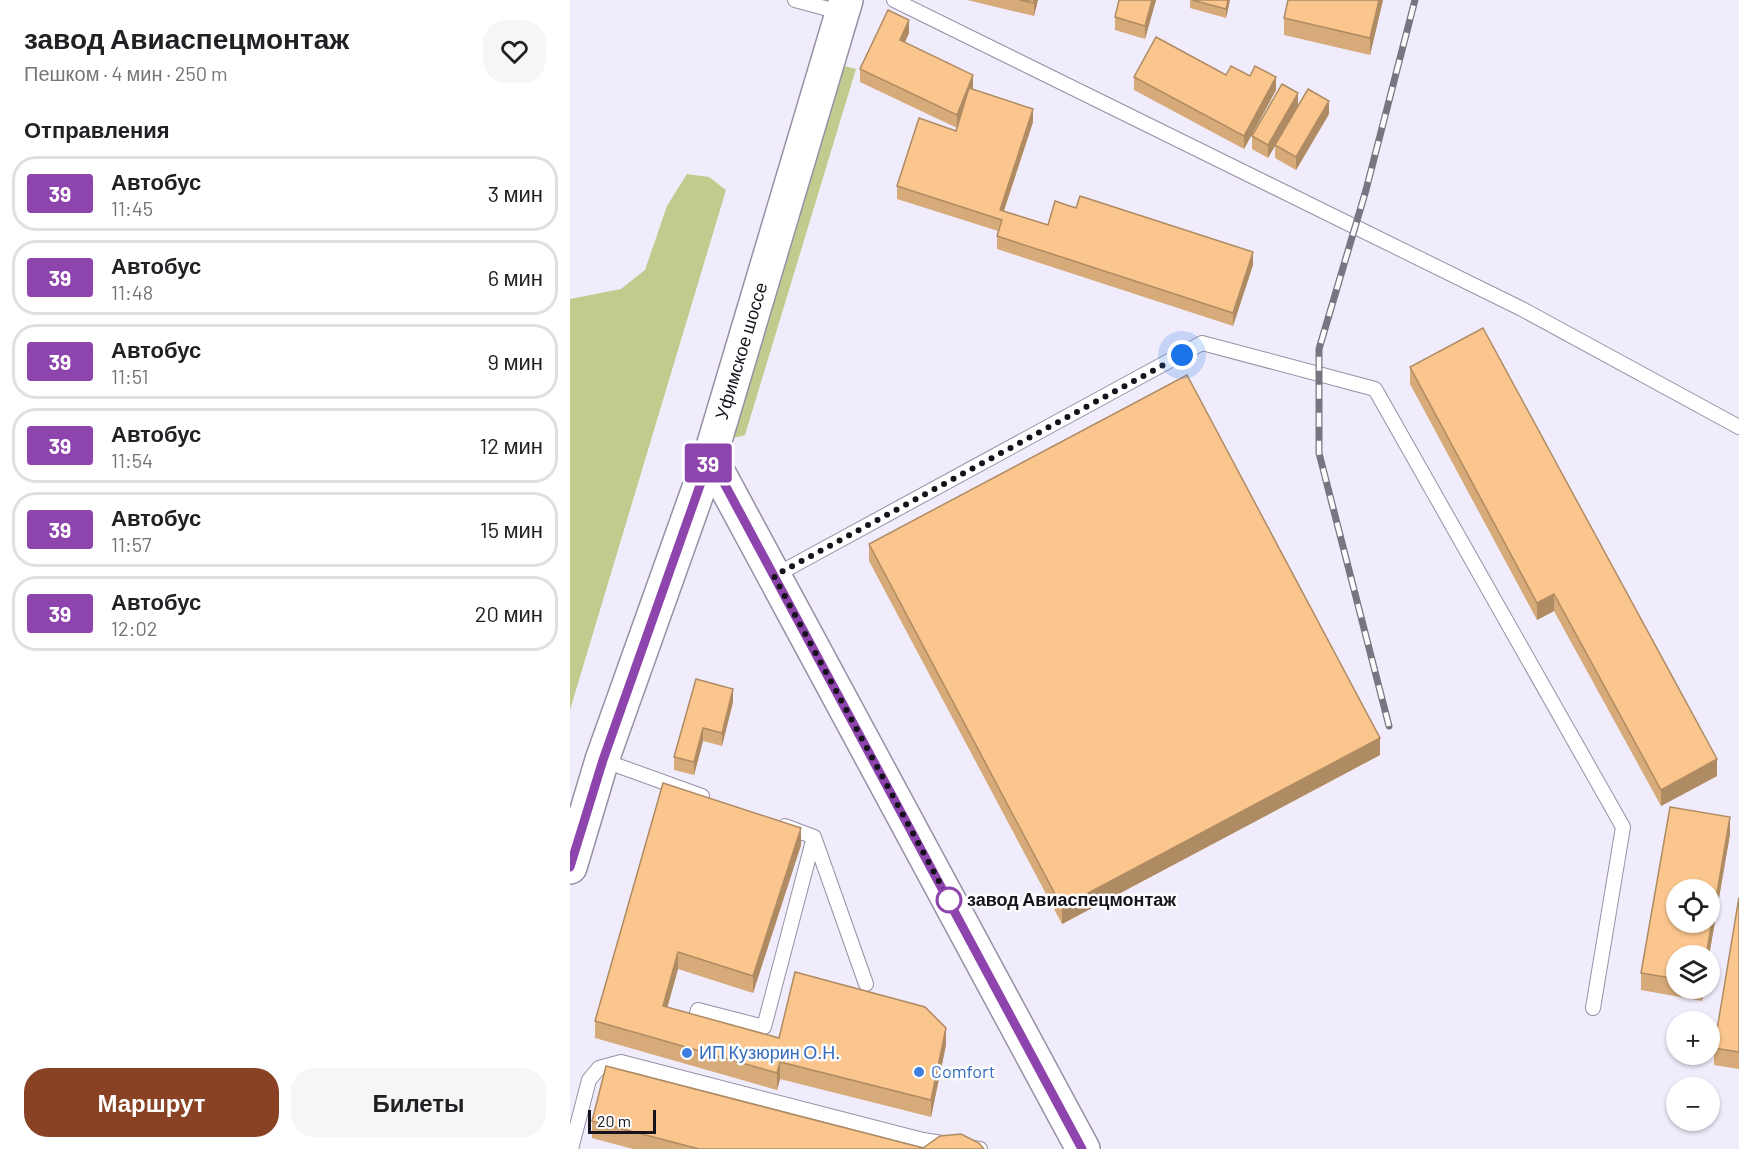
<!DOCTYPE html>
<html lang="ru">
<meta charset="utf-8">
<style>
:root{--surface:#fff;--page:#f6f6f6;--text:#202124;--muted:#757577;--line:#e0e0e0;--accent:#8a4224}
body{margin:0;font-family:Barlow,sans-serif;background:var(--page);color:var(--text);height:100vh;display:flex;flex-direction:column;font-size:22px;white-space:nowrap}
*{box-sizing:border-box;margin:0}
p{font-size:20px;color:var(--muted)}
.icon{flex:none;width:33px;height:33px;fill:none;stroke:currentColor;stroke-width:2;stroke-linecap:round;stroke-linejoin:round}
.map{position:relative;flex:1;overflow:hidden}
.side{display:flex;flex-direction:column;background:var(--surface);width:570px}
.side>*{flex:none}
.badge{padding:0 12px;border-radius:4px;font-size:21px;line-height:39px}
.fabs{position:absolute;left:1096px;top:879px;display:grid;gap:12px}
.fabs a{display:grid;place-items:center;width:54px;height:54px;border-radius:50%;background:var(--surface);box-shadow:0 2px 4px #0004;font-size:30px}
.scale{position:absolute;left:18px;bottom:15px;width:68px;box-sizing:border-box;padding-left:6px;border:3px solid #16131c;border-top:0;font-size:16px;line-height:21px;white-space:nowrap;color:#16131c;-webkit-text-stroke:4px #fcfcfc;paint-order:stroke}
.you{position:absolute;width:30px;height:30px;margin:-15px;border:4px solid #fff;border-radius:50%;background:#1a73e8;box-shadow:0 0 0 9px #1a73e833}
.map>.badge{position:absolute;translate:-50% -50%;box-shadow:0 0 0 3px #fff}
h2{padding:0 24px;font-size:22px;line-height:54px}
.round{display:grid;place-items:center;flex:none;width:63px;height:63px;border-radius:24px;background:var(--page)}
.summary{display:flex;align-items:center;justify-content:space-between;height:102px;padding:0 24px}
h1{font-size:28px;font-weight:800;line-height:45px}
.primary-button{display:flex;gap:12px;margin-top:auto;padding:12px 24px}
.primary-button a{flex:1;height:69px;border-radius:24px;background:var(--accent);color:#fff;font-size:24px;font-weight:800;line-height:69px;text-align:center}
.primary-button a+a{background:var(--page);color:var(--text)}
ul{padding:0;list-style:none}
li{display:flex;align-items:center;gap:18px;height:75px;margin:0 12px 9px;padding:0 12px;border:3px solid var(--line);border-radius:24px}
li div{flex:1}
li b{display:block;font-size:22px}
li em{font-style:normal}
li .badge{min-width:66px;font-weight:700;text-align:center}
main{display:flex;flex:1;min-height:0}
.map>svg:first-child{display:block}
</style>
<main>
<section class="side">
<div class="summary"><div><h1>завод Авиаспецмонтаж</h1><p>Пешком · 4 мин · 250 m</p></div><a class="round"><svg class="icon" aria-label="heart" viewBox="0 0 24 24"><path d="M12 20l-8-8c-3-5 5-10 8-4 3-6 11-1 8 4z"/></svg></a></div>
<h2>Отправления</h2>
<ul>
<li><span class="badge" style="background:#8e44ad;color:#fff">39</span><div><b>Автобус</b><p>11:45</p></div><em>3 мин</em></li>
<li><span class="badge" style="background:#8e44ad;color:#fff">39</span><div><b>Автобус</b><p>11:48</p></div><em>6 мин</em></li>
<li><span class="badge" style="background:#8e44ad;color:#fff">39</span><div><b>Автобус</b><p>11:51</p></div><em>9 мин</em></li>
<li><span class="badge" style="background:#8e44ad;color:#fff">39</span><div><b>Автобус</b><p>11:54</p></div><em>12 мин</em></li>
<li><span class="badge" style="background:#8e44ad;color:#fff">39</span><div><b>Автобус</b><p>11:57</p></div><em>15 мин</em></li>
<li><span class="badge" style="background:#8e44ad;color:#fff">39</span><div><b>Автобус</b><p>12:02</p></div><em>20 мин</em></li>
</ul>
<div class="primary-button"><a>Маршрут</a><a>Билеты</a></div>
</section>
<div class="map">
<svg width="1169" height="1149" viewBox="0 0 1169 1149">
<rect width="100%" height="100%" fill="#f1ecfc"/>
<path fill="#c0cc8d" d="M271 65 286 69 175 435 164 438 161 433Z
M117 174 139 177 156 190 0 710V299L51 289 75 270 97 206Z"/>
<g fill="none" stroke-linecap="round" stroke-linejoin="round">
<g stroke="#978fa7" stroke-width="16">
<path id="service" d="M225 0 273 13
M324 0 952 309 1169 427
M204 576 632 343 805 389 1053 827 1023 1008
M32 760 132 796
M215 826 244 837 296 984
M122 1031 128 1010 194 1027 244 837
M1 1149 19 1080 29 1068 51 1062 353 1140 410 1149"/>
</g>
<g stroke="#978fa7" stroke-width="36">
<g id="secondary">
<path d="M140 457 513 1149"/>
<path id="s1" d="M0 867 32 760 140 457 276 0"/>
</g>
</g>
<use href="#service" stroke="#fff" stroke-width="14"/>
<use href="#secondary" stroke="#fff" stroke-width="33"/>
<g stroke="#787480" stroke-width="7">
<path id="rail" d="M819 726 749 453V349L796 190 845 0"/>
</g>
<use href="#rail" stroke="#fcfcfc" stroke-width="4.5" stroke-dasharray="14" stroke-linecap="butt"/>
</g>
<path fill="#d7aa79" d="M397 0H468L464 16Z
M586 0 575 39 545 30V17Z
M620 0H660L656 18 620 8Z
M813 0 800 55 714 35V18Z
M339 33 335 42 403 88 402 89 463 122 434 211 478 225 683 265 663 326 427 249V236L428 231 327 199V186L386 131 387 128 290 82V69Z
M656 75 706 90 674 149 564 90V77Z
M728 106 759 114 726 170 705 158V146L698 158 682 149V136Z
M840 367 1147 776 1091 806 984 611 967 620 840 384Z
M299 544 810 755 492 924 299 561Z
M126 679 163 702 152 746 133 741 124 775 104 770V757Z
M1160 834 1139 956H1107V988H1134L1132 1001 1071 990V973Z
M231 845 183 993 108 969 97 1008 209 1038 376 1045 361 1117 210 1079 207 1090 25 1038V1021Z
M1169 897V1069L1144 1065V1048Z
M22 1121 353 1148 414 1149H63L22 1138Z"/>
<path fill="#af8b63" d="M464 0H468L464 16Z
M582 0H586L575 39V26Z
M658 0H660L656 18V9Z
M809 0H813L800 55V38Z
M339 20V33L330 53V40Z
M403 75V88L387 128V115Z
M706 77V90L674 149V136Z
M728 93V106L698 158V145Z
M759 101V114L726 170V157Z
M463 109V122L431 219 430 210Z
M683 252V265L663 326V313Z
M984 594V611L967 620V603Z
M163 689V702L152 746V733Z
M133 728V741L124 775V762Z
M810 738V755L492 924V907Z
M1147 759V776L1091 806V790Z
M1160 817V834L1139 956H1136Z
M231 828V845L183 993V976Z
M108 952V969L93 1023V1006Z
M1132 988H1134L1132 1001Z
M376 1028V1045L361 1117V1100Z
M210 1062V1079L207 1090V1073Z"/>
<path fill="#fac68d" stroke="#af8b63" stroke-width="1.5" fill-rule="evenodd" d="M450 0H464V3Z
M549 0H582L575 26 545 17Z
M622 0H658L656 9Z
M718 0H809L800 38 714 18Z
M318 10 339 20 330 40 403 75 387 115 290 69Z
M586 37 656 75 661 66 680 76 685 66 706 77 674 136 564 77Z
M712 84 728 93 698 145 682 136Z
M399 88 463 109 430 210 478 225 485 201 506 208 510 196 683 252 663 313 427 236 432 220 327 186 349 118 386 131Z
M738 89 759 101 726 157 705 145Z
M913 328 1147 759 1091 790 984 594 967 603 840 367Z
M617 375 810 738 492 907 299 544Z
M126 679 163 689 152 733 133 728 124 762 104 757Z
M93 783 231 828 183 976 108 952 93 1006 209 1038 225 972 355 1007 376 1028 361 1100 210 1062 207 1073 25 1021Z
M1100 807 1160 817 1136 956H1107V979L1071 973ZM1107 890H1140V922H1107Z
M1169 897V1052L1144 1048Z
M36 1066 353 1148 370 1136 391 1134 409 1143 414 1149H129L22 1121Z"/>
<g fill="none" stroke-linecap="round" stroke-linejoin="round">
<g stroke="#fff" stroke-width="14">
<path id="line" d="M0 867 33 760 140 457 512 1149"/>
</g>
<use href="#line" stroke="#8e44ad" stroke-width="9"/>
<path stroke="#16131c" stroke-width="6" stroke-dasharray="0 10.8" d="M379 900 204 576 612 355"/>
</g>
<circle fill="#fff" stroke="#8e44ad" stroke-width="3" cx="379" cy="900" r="12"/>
<g fill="#3f7fe0" stroke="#fcfcfc" stroke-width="2">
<circle cx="117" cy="1053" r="6"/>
<circle cx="349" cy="1072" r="6"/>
</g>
<g text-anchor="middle" stroke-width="5" stroke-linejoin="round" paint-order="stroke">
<g font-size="18" fill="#16131c" stroke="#fcfcfc">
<text dy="6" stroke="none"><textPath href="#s1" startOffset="544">Уфимское шоссе</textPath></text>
</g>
<g font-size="18" font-weight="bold" fill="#16131c" stroke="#fcfcfc" text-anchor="start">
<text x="397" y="906">завод Авиаспецмонтаж</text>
</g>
<g font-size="18" fill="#366cbe" stroke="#fcfcfc" text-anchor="start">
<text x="129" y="1059">ИП Кузюрин О.Н.</text>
<text x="361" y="1078">Comfort</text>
</g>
</g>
</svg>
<div class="fabs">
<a><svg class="icon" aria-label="locate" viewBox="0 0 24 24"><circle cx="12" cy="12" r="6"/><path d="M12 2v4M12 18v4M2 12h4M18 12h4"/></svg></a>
<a><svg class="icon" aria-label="layers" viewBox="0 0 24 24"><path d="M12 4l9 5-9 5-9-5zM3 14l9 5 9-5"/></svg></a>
<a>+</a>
<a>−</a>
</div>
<div class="scale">20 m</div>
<div class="you" style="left:612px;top:355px"></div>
<b class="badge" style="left:138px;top:463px;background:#8e44ad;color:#fff">39</b>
</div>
</main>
